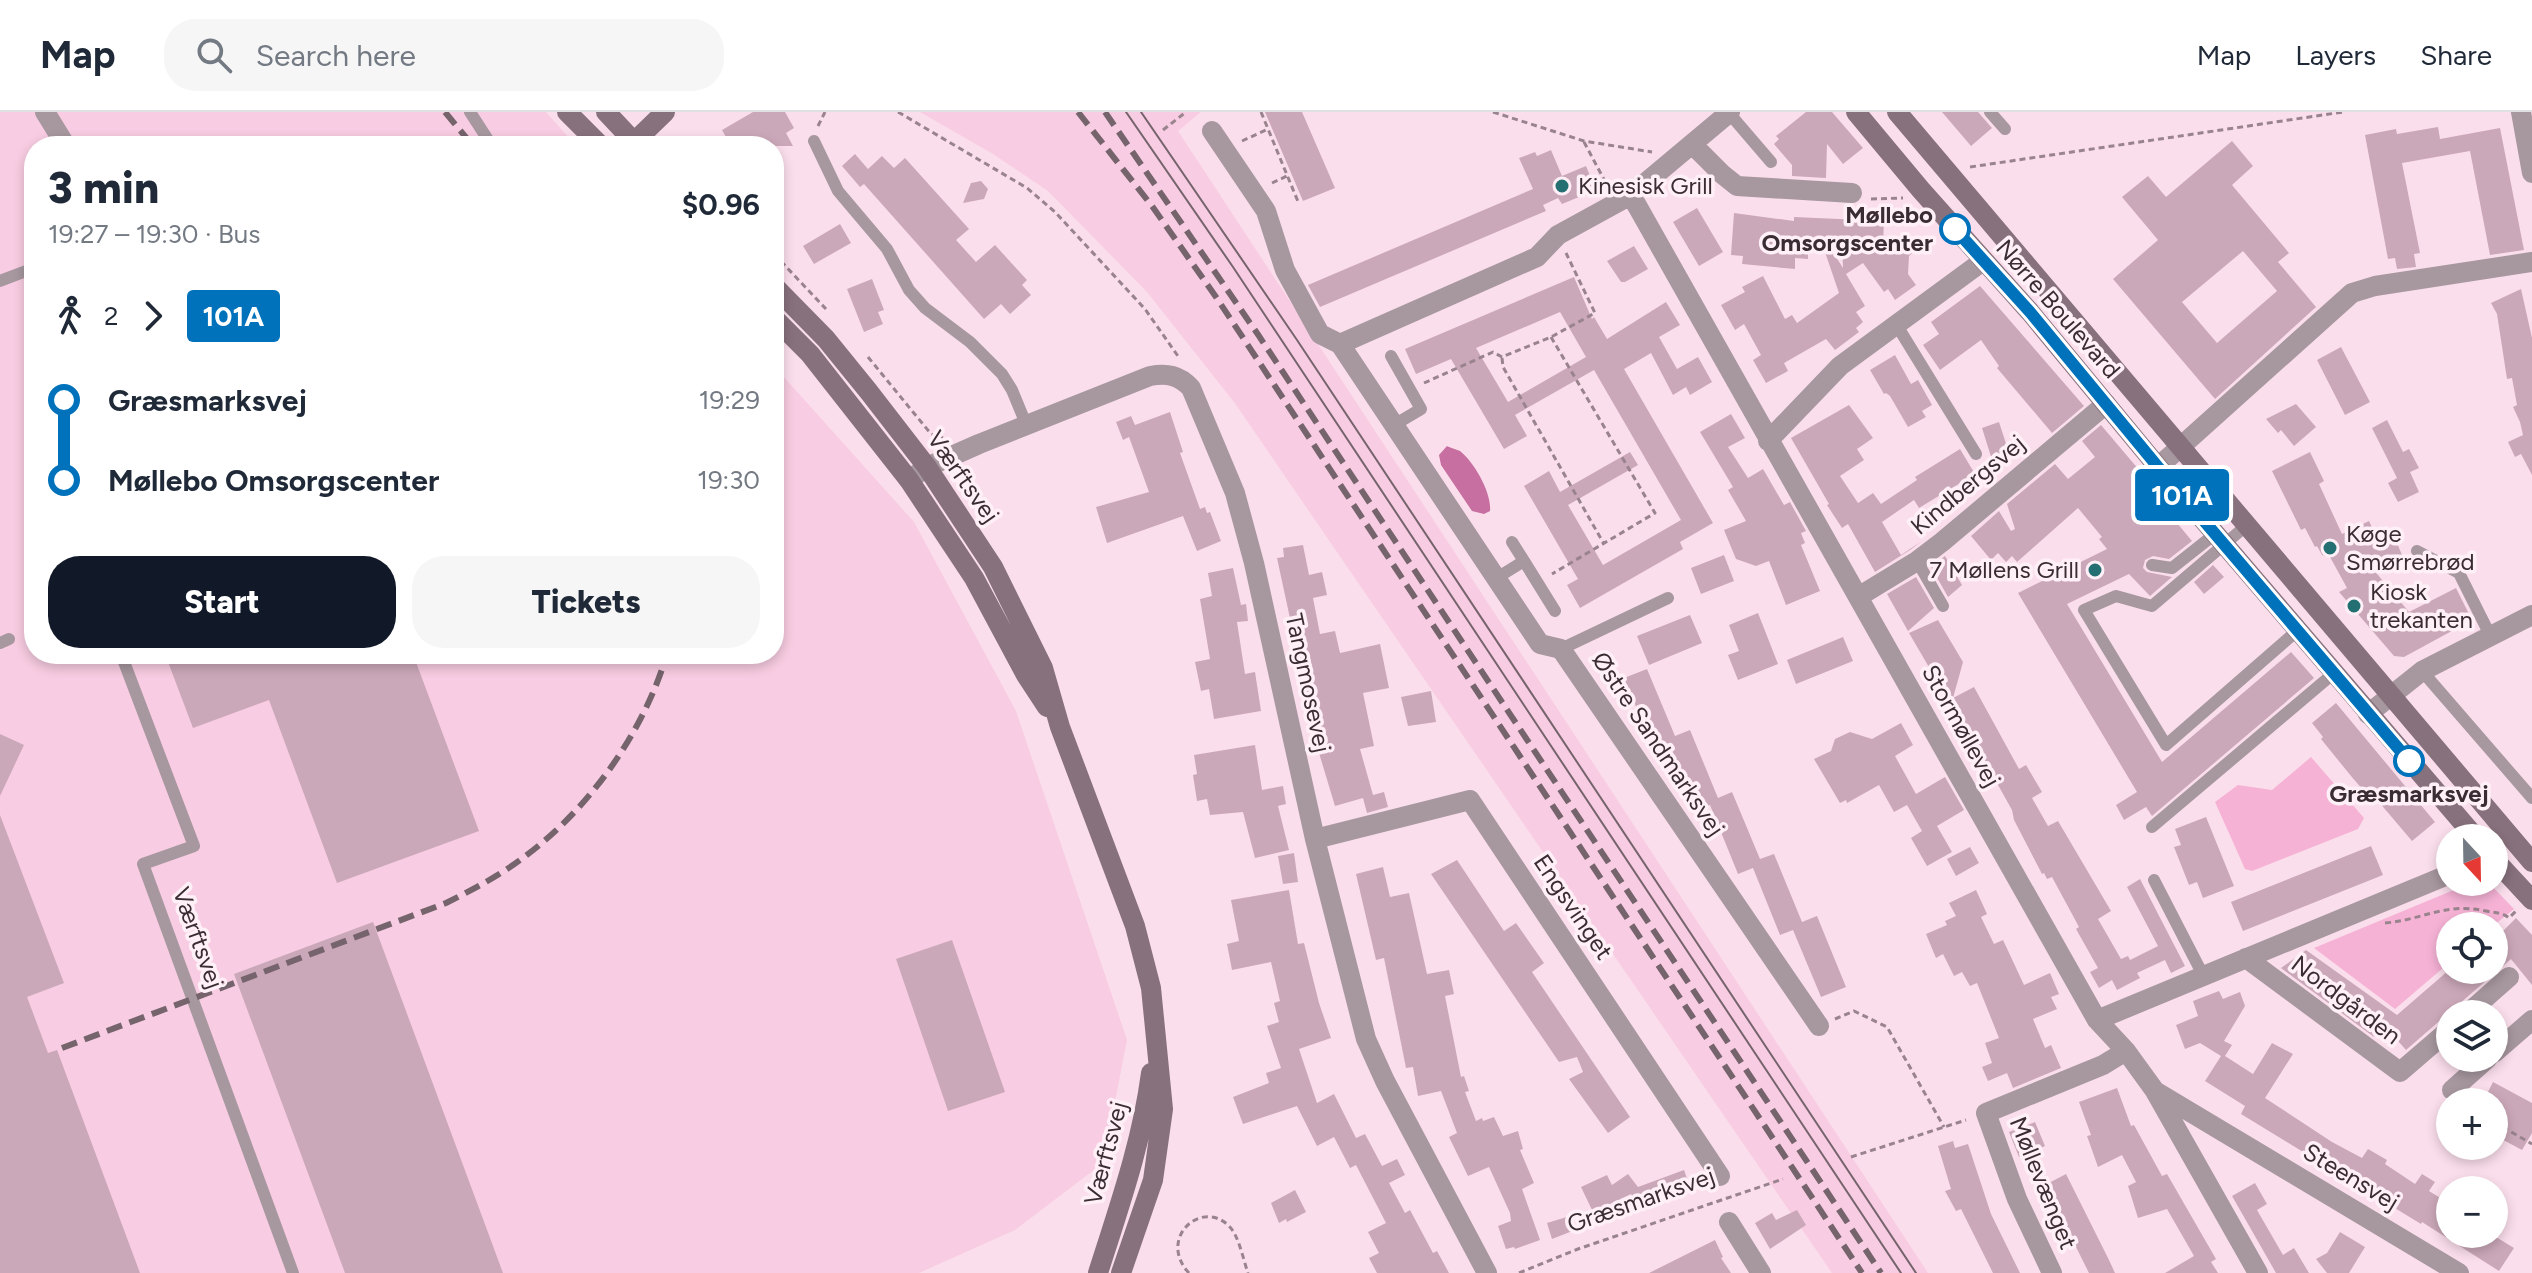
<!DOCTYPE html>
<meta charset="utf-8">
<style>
:root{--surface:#fff;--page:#f6f6f7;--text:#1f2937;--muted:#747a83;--line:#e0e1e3;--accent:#111827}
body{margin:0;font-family:Figtree,sans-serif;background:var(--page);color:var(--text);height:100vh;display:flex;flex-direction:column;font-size:30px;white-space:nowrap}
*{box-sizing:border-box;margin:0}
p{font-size:26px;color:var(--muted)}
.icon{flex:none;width:44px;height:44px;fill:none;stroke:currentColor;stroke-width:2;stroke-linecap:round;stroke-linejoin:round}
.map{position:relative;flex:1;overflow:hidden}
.sheet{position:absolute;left:24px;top:24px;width:760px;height:528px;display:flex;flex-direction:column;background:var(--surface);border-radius:32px;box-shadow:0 4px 12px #0003}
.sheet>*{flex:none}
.badge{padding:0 16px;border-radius:6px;font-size:28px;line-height:52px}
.needle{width:52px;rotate:158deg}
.controls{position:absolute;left:2436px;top:712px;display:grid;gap:16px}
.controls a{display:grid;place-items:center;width:72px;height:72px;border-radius:50%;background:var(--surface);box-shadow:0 4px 12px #0003;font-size:40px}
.map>.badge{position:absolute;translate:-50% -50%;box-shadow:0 0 0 4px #fff}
.legs{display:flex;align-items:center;gap:12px;height:88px;padding:0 24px;font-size:26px}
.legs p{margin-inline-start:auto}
.overview{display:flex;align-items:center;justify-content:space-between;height:136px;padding:0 24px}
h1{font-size:44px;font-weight:800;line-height:60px}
.cta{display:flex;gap:16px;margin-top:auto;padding:16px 24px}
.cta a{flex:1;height:92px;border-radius:32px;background:var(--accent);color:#fff;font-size:32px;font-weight:800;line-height:92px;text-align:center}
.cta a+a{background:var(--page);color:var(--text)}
ul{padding:0 24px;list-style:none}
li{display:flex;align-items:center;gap:28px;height:80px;font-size:30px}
li i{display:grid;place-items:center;width:12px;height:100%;margin:0 10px;background:currentColor}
li i::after{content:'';width:20px;height:20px;margin:-10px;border:6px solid;border-radius:50%;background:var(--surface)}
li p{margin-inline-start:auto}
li:first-child i{background:linear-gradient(#0000 50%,currentColor 0)}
li:last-child i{background:linear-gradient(currentColor 50%,#0000 0)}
header{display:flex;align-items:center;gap:48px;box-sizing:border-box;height:112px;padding:0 40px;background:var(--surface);border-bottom:2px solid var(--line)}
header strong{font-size:38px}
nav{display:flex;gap:44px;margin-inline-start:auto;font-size:28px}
.search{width:560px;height:72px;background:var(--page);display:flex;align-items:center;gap:20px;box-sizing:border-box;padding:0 28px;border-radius:32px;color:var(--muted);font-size:30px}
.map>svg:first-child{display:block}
</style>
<header>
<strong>Map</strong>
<div class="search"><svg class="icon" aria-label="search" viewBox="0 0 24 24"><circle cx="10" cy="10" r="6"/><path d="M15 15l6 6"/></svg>Search here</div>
<nav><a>Map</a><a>Layers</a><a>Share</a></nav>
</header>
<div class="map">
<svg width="2532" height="1161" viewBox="0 0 2532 1161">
<rect width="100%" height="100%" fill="#fbdeec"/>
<path fill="#f8cce2" d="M0 0H546L576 34H34V542H774V254L914 410 1016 599 1127 928 1103 1051 1015 1118 919 1161H0Z
M920 0H1201L1178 19 1928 1161H1832L1234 290 1147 180 1048 79 993 42Z"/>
<path fill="#f6b2d5" d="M2311 645 2364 706 2358 717 2252 759 2245 757 2215 690 2238 673 2272 678Z
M2473 770 2490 772 2514 797 2493 814H2450V850L2395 897 2314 836Z"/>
<path fill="#c76fa0" d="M1447 334C1448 335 1458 338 1460 339 1474 350 1492 381 1490 399L1484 402 1472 399 1441 353 1439 343Z"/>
<path fill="#cba8b9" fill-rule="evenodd" d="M753 0H785L794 16 786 21 793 34H731L722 18Z
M1265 0H1302L1335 76 1303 89Z
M1806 0H1832L1863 36 1843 52 1827 32 1826 66 1792 64V53L1774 32 1779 27 1776 24Z
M1942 0H1978L1992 16 1971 34Z
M2438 15 2440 27 2500 16 2524 138 2490 143 2470 39 2402 51 2420 141 2414 142 2416 155 2397 157 2395 146 2388 147 2365 23 2396 17 2397 22Z
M2232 29 2253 54 2232 73 2289 141 2278 150 2316 195 2215 287 2113 167 2158 128 2122 85 2148 64 2166 85ZM2243 139 2277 179 2217 231 2182 190Z
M1551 38 1562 64 1586 54 1596 78 1562 92 1558 86 1543 93 1546 99 1320 195 1308 173 1533 77 1519 46 1535 40 1537 44Z
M855 42 868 57 882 44 894 56 905 46 969 117 956 128 976 150 995 133 1027 168 1022 173 1031 183 1010 202 1001 192 984 207 864 72 860 75 842 54Z
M981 69 988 77 984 87 963 91 971 71Z
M1697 96 1723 140 1699 154 1673 110Z
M1734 101 1794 109V105L1884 109 1883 132 1922 133 1909 144 1908 162 1916 173 1895 188 1888 177 1884 180 1863 151 1846 162 1865 194 1856 200 1863 210 1856 216 1859 220 1835 238 1826 227 1784 251 1788 259 1766 271 1753 248 1761 243 1744 212 1735 218 1721 193 1745 180 1742 175 1763 164 1785 207 1792 203 1797 211 1839 181 1825 140 1831 137 1843 156 1842 132 1808 131V147L1795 146V157L1742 152 1743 144 1731 143Z
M840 112 851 131 814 152 803 134Z
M1634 134 1648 157 1625 170H1621L1607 149Z
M1574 165 1592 207 1594 205 1607 227 1666 190 1680 213 1659 225 1677 257 1698 245 1712 270 1690 283 1686 275 1673 283 1651 241 1624 257 1713 411 1680 430 1683 437 1580 496 1567 473 1578 467 1524 374 1549 359 1560 380 1630 340 1638 353 1568 393 1603 453 1681 408 1594 258 1515 303 1527 324 1504 337 1451 247 1416 262 1405 237ZM1560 200 1586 245 1508 290 1476 236Z
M872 167 884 198 878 200 883 212 864 220 847 177Z
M1980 174 2084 294 2052 321 1997 256 1999 254 1981 228 1940 258 1923 233 1939 222 1931 210Z
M2521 177 2532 226V363L2521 342 2515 345 2508 330 2523 323 2520 310 2513 295 2517 293 2512 266 2507 267 2497 202 2491 191Z
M2341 235 2370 290 2345 303 2317 248Z
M1895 243 1911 272 1918 268 1932 293 1922 299 1926 305 1908 315 1890 284 1886 281 1884 282 1870 258Z
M2296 292 2316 315 2294 334 2281 318 2278 321 2266 307Z
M1849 293 1873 326 1857 337 1864 348 1840 364 1858 391 1873 381 1881 392 1917 368 1915 365 1960 337 1975 362 1919 396 1914 388 1882 410 1901 443 1922 429 1910 438 1875 460 1848 412 1842 416 1827 393 1829 392 1791 326Z
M1170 300 1183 340 1180 341 1200 397 1205 395 1207 401 1210 400 1221 429 1197 439 1183 404 1107 431 1096 395 1149 380 1129 325 1123 328 1116 310 1131 304 1135 313Z
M1731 302 1745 326 1728 335 1748 366 1763 357 1784 393 1790 390 1806 419 1801 421 1805 431 1801 433 1820 479 1786 493 1769 449 1756 454 1736 447 1724 418 1746 409 1728 378 1733 375 1700 320Z
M2387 308 2403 340 2409 337 2419 356 2410 360 2419 380 2398 390 2388 371 2397 366 2372 316Z
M1999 310 2009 341 1993 351 1982 316Z
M2101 313 2162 385 2158 388 2192 429 2169 447 2153 444 2145 448 2143 456 2147 460 2172 465 2150 484 2129 462 2067 492 2162 650 2291 540 2314 566 2152 704 2146 695 2124 708 2116 693 2137 680 2018 481 2107 437 2099 427 2102 425 2078 396 2017 450 2012 444 2006 450 1998 441 1991 448 1971 424 1999 399 2011 419 2015 417 2007 392 2055 352 2068 367 2095 345 2082 329Z
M2310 340 2324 369 2319 372 2342 422 2369 409 2377 426 2392 419 2402 443 2373 457 2409 500 2456 476 2472 508 2404 545 2394 544 2339 480 2347 476 2330 445 2322 443 2317 434 2315 435 2305 416 2301 418 2272 359Z
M1303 433 1309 463 1322 460 1327 483 1313 486 1320 522 1335 519 1340 541 1380 532 1389 576 1363 581 1374 634 1360 637 1373 683 1384 680 1388 695 1367 701 1363 686 1335 694 1319 641 1277 446 1284 445 1283 436Z
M1724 443 1734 469 1701 482 1691 456Z
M1945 444 1962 473 1948 485 1931 455Z
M2213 453 2224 465 2204 482 2194 470Z
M1233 456 1241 493 1246 492 1248 509 1237 510 1245 562 1255 560 1261 599 1214 607 1209 577 1201 579 1195 550 1210 547 1200 487 1212 484 1208 461Z
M1916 465 1934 496 1908 519 1887 482Z
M1758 501 1778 552 1738 568 1728 543 1739 539 1729 513Z
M1690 503 1702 531 1649 553 1637 524Z
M1938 508 1963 550 1953 586 1974 575 2019 657 2026 653 2042 680 2032 686 2048 714 2058 709 2111 799 2098 807 2121 847 2128 844 2130 848 2158 834 2127 775 2140 767 2185 854 2171 861 2165 848 2137 861 2140 866 2117 878 2112 868 2099 876 2090 860 2098 856 2076 817 2079 815 2052 765 2047 767 2044 761 2042 762 2014 708 2012 698 1942 573 1940 574 1909 521Z
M1843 525 1853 549 1796 572 1787 548Z
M165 542H413L479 719 337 771 269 588 193 616Z
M1647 557 1675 624 1690 618 1718 686 1732 680 1760 747 1774 742 1802 810 1817 804 1846 875 1821 885 1793 818 1780 823 1753 756 1738 762 1710 693 1696 699 1669 631 1654 637 1624 566Z
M1431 579 1436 610 1408 614 1401 585Z
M2336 591 2435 710 2412 729 2373 683 2370 686 2351 664 2321 627 2323 625 2312 611Z
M1901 611 1913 633 1895 644 1916 682 1945 665 1964 698 1937 714 1952 740 1927 754 1911 726 1922 719 1907 693 1894 700 1879 673 1847 691 1846 688 1840 691 1814 647 1831 639 1835 627 1850 620 1872 627Z
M0 622 24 633 0 684Z
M1255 633 1262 678 1283 674 1286 692 1278 694 1289 738 1255 746 1243 700 1210 703 1207 687 1197 689 1193 663 1197 662 1194 643Z
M0 703 64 871 27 885 48 941 57 938 140 1161H0Z
M2206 705 2234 774 2203 786 2197 770 2189 773 2174 735 2181 733 2175 717Z
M2371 734 2383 763 2243 819 2231 790Z
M1970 735 1979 751 1956 764 1947 747Z
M1294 741 1298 770 1283 772 1278 744Z
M1457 748 1504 819 1516 811 1544 851 1532 860 1630 1005 1608 1021 1569 967 1583 960 1577 945 1559 950 1431 762Z
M1383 755 1390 785 1409 781 1427 862 1449 858 1454 882 1445 884 1461 965 1464 964 1469 979 1465 980 1476 1009 1482 1006 1483 1009 1494 1005 1503 1024 1518 1019 1523 1037 1520 1038 1534 1071 1522 1077 1540 1128 1515 1137 1514 1135 1506 1137 1498 1114 1511 1109 1510 1101 1489 1055 1468 1064 1449 1025 1457 1021 1441 979 1418 984 1413 955 1406 956 1384 846 1376 848 1356 762Z
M1289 778 1298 832 1304 831 1319 891 1331 926 1299 937 1317 991 1334 982 1356 1026 1365 1022 1382 1054 1397 1047 1405 1063 1389 1071 1405 1101 1410 1098 1433 1141 1437 1139 1449 1161H1377L1369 1146 1379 1141 1368 1120 1386 1111 1356 1053 1350 1056 1334 1025 1317 1034 1297 994 1243 1012 1233 985 1269 971 1266 961 1281 956 1267 914 1279 910 1274 891 1280 889 1271 850 1232 858 1227 832 1239 829 1231 788Z
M1976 778 1987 802 1981 805 1994 832 2003 828 2024 873 2050 861 2059 882 2051 885 2057 897 2033 907 2045 936 2051 933 2061 956 2013 976 2007 961 1988 969 1982 955 1992 951 1985 931 1999 926 1977 871 1970 874 1962 860 1954 864 1943 842 1936 846 1926 822 1947 813 1945 809 1956 804 1949 791Z
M2516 806 2532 823V873L2511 847 2406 938 2384 913 2374 925 2281 856 2306 838 2397 903 2449 858H2494V828Z
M373 810 376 818 503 1161H345L234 862Z
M952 828 1005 980 948 999 896 847Z
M2219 879 2223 887 2240 880 2245 894 2224 929 2232 933 2225 944 2253 962 2272 931 2293 942 2265 986 2332 1030 2362 1046 2368 1037 2387 1048 2385 1052 2415 1072 2422 1062 2435 1070 2429 1079 2450 1092V1122H2491L2514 1136 2499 1159 2422 1110 2421 1112 2241 1002 2245 994 2205 969 2221 944 2200 931 2185 937 2176 913 2198 904 2193 889Z
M2493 970 2532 991V1021L2522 1038 2494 1023V990H2483Z
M2117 976 2131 1014 2134 1013 2162 1064 2167 1062 2216 1147 2211 1150 2218 1161H2165L2194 1144 2167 1097 2138 1106 2128 1074 2136 1070 2122 1043 2098 1055 2087 1024 2091 1023 2079 990Z
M2035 1010 2045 1034 2019 1045 2009 1020Z
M1953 1029 1955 1036 1968 1032 1991 1102 2020 1161H1993L1961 1097 1956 1099 1945 1079 1951 1077 1938 1034Z
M1684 1058 1691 1078 1641 1097 1631 1082 1593 1100 1581 1075 1607 1063 1612 1073 1628 1062 1638 1075Z
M2066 1062 2109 1148 2115 1161H2089L2045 1073Z
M2255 1071 2267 1092 2257 1098 2283 1143 2294 1136 2309 1161H2276L2232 1084Z
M1295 1078 1306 1100 1287 1110 1286 1107 1279 1111 1271 1091Z
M1797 1098 1806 1113 1770 1137 1755 1111 1772 1101 1776 1108Z
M1570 1104 1575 1118 1552 1127 1547 1111Z
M2340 1120 2365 1135 2349 1161H2327L2316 1147 2327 1141Z
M1715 1128 1723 1145 1721 1146 1731 1161H1649Z"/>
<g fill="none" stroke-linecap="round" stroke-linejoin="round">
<path stroke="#99848e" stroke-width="3" stroke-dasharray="6 4" stroke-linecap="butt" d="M898 0 1027 76 1055 100 1145 197 1180 247
M1261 0 1299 92
M1493 0 1584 29 1652 40
M818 14 825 0
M1163 18 1186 0
M1242 29 1268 17
M1584 30 1607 73
M1970 55 2343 0
M1272 71 1287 64
M1871 87 1903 86
M774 142 826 197
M1551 225 1655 401 1552 462
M868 245 931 322 943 326
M1502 246 1503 255 1604 432
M1424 271 1493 240 1502 245 1551 225 1595 201 1566 141
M2385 811C2423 808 2444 790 2486 799 2495 801 2502 800 2509 806L2517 798
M1835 907 1854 899 1887 915 1944 1015
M2494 1010 2532 1032
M1851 1045 1966 1008
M1189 1161C1157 1127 1201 1086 1229 1114 1239 1124 1243 1147 1248 1161
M1519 1161 1578 1137 1783 1067"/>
<path stroke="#a7979f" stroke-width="12" d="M470 0 492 34
M1990 0 2005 17
M1729 1 1771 50
M814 29 838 79 887 137 909 178 925 196 970 230 1002 262 1012 278 1026 312
M0 169 34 156
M1896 212 1976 342
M1391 244 1421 297 1394 313
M2247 413 2152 494 2116 484 2084 498 2166 633 2298 518
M1512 430 1524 449
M2417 439 2459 461 2490 523
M1917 449 1943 494
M2152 453 2172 456 2215 422
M1495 467 1524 449 1555 499
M0 531 9 527
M1561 537 1668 486
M121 542 194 734 143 752 293 1161
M2422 559 2532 686
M2152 715 2334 561
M2154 768 2203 863"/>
<path stroke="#a7979f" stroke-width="20" d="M45 0 66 34
M1730 0 1631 83 1558 123 1537 145 1340 232 1540 532 1561 537 1819 914
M2521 0 2532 61
M1212 19 1266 99 1285 158 1320 222 1340 232
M1692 32 1722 62 1737 74 1852 81
M1631 83 2097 908 2126 939 2155 979 2258 1161
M1768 329 1840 254 1983 149
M2158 355 2352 181 2375 174 2532 150
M909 368 927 355 979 332 1150 264C1167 261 1179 263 1191 276L1235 381 1254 451 1315 727 1366 927 1385 969 1487 1161
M1858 485 1917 449 1942 430 2106 292
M2368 602 2422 559 2532 503
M1315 727 1470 688 1720 1064
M2246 846 2400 960 2450 917
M2467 902 2509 865
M2097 908 2450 762
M2494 941 2532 908
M2452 978 2488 946
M2155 979 2459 1161
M1729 1110 1761 1161
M2052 1161 2017 1087 1986 1001 2103 953 2126 939"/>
<path stroke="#87717c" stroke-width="20" d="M567 0 601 34
M606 0 638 34
M1856 0 1921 78 2030 200 2158 355 2476 726
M1897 0 2532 750
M630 34 665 0
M774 174 826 227 869 280 927 355 993 455 1043 556 1060 615 1135 814 1151 876 1163 997 1153 1068 1121 1161
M774 206 810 242 909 368 974 466 1026 563 1047 595
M2494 747 2532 788
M1098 1161C1119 1095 1142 1030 1151 961"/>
<path stroke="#76646d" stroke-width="2" d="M1126 0 1233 155 1901 1161
M1141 0 1297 228 1916 1161"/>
<path stroke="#76646d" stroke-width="6" stroke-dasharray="16 8" stroke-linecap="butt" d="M445 0 473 34
M1078 0 1152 94 1216 185 1862 1161
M1105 0 1259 224 1881 1161
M62 936 446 791C472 778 497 765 520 748 588 699 643 622 667 542"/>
</g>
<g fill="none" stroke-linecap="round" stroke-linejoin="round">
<g stroke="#fff" stroke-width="18">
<path id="line-1" d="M1955 117 2030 200 2158 355 2409 649"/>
</g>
<use href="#line-1" stroke="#0072bc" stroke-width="12"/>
</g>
<g fill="#246f71" stroke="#fff0f7" stroke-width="3">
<circle cx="1562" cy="74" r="8"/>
<circle cx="2330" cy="436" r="8"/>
<circle cx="2095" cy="458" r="8"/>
<circle cx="2354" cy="494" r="8"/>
</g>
<g fill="#fff" stroke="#0072bc" stroke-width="4">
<circle cx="1955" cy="117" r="14"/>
<circle cx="2409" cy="649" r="14"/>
</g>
<g text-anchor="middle" stroke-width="7" stroke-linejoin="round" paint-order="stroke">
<g font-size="24" fill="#3a2c33" stroke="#fff0f7" text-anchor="start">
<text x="1578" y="82">Kinesisk Grill</text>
<text x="2346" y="430">Køge<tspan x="2346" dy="28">Smørrebrød</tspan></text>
<text x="2079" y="466" text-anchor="end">7 Møllens Grill</text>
<text x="2370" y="488">Kiosk<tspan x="2370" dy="28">trekanten</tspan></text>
</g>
<g font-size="24" font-weight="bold" fill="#3a2c33" stroke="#fff0f7" text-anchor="end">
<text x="1933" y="111">Møllebo<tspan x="1933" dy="28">Omsorgscenter</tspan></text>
<text x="2409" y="690" text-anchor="middle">Græsmarksvej</text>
</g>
<g font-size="24" fill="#3a2c33" stroke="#fff0f7">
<text transform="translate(2058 197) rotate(49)" y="8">Nørre Boulevard</text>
<text transform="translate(963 365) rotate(55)" y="8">Værftsvej</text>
<text transform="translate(1968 373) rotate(-40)" y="8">Kindbergsvej</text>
<text transform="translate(1308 571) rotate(78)" y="8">Tangmosevej</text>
<text transform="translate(1961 614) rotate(61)" y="8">Stormøllevej</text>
<text transform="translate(1658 632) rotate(56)" y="8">Østre Sandmarksvej</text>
<text transform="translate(1573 795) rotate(56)" y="8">Engsvinget</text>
<text transform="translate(198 826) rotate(70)" y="8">Værftsvej</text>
<text transform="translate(2346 888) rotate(37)" y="8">Nordgården</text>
<text transform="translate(1106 1041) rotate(-75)" y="8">Værftsvej</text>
<text transform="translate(2351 1065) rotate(31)" y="8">Steensvej</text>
<text transform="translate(2043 1071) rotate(68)" y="8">Møllevænget</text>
<text transform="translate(1641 1088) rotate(-19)" y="8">Græsmarksvej</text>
</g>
</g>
</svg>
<div class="controls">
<a><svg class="needle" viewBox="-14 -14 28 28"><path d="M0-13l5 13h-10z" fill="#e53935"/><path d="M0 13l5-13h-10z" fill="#747a83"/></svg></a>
<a><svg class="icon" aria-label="locate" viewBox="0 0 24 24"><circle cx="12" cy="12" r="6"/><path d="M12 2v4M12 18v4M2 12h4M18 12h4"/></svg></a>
<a><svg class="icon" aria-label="layers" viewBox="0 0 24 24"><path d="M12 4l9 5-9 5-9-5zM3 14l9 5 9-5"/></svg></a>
<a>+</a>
<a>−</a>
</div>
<b class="badge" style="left:2182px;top:383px;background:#0072bc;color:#fff">101A</b>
<section class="sheet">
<div class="overview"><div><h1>3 min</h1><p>19:27 – 19:30 · Bus</p></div><b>$0.96</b></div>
<div class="legs"><svg class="icon" aria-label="walk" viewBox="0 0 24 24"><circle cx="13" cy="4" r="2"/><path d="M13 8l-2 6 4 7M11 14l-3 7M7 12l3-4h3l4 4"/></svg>2<svg class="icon" aria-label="forward" viewBox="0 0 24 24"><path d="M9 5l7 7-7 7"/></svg><b class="badge" style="background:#0072bc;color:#fff">101A</b></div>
<ul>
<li><i style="color:#0072bc"></i><b>Græsmarksvej</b><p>19:29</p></li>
<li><i style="color:#0072bc"></i><b>Møllebo Omsorgscenter</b><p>19:30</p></li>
</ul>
<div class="cta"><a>Start</a><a>Tickets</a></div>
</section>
</div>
